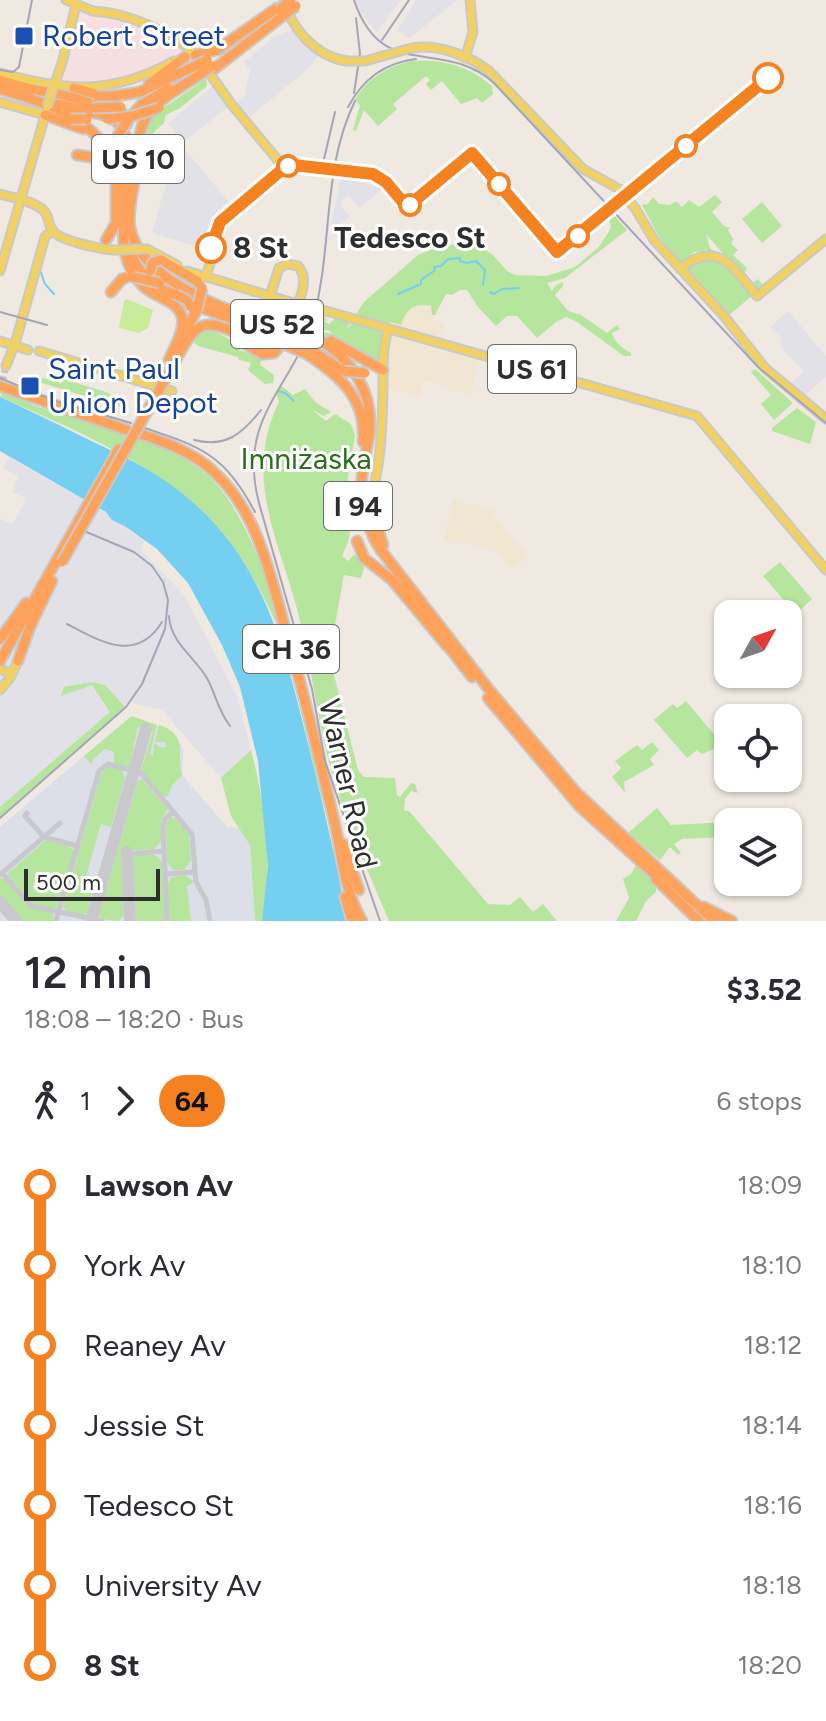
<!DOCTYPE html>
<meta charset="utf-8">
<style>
:root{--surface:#fff;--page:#f7f7f7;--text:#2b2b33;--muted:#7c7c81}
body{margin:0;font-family:Figtree,sans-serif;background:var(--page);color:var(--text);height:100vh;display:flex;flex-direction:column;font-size:30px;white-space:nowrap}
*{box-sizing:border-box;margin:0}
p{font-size:26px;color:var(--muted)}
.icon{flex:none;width:44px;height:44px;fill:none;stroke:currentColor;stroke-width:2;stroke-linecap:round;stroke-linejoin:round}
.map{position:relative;height:921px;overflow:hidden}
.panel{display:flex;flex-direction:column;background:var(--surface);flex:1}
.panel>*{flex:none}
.badge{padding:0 16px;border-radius:26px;font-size:28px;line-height:52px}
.needle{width:52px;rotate:50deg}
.tools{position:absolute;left:714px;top:600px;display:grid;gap:16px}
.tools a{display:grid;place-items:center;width:88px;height:88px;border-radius:16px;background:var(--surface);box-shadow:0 2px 6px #0004;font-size:40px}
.scale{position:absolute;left:24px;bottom:20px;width:136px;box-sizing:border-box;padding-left:8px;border:4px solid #2e2e2e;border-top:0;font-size:22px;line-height:28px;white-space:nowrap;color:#2e2e2e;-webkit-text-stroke:6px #fff;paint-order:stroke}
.map>.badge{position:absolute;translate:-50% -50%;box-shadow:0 0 0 4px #fff}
.legs{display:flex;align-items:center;gap:12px;height:88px;padding:0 24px;font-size:26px}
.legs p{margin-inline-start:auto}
.head{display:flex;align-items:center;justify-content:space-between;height:136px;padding:0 24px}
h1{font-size:44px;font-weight:600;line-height:60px}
ul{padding:0 24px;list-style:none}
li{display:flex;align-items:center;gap:28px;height:80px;font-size:30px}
li i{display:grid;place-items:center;width:12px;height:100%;margin:0 10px;background:currentColor}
li i::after{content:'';width:20px;height:20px;margin:-10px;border:6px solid;border-radius:50%;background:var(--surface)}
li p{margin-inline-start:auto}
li:first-child i{background:linear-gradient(#0000 50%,currentColor 0)}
li:last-child i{background:linear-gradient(currentColor 50%,#0000 0)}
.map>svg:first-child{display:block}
</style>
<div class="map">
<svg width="826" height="921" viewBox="0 0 826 921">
<rect width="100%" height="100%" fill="#efe9e1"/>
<path fill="#e3e1e8" d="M356 0H401L377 33 359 10Z
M416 0H458L409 38 397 30Z
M293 30 319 55 309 68 247 119 235 104 244 97 250 71 244 62 274 37Z
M212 87 229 106 183 142 168 123Z
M178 141 233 207 216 227 208 250 152 233Z
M342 171 372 177 385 187 359 208 349 196 341 200 342 207 350 216 335 229 331 224Z
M788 311 826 356V377L804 396 790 384 804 371 784 351 780 343 782 339 770 327Z
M10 455 14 460 107 513 112 520 142 539 144 541 141 550 184 595 237 696 251 750 221 778 162 710 135 704 130 700 0 815V519L13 524 26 498 13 493 18 476 3 469Z"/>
<path fill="#f0e6d1" d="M414 305 435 308 432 321 445 325 438 354 446 355 448 348 480 357 471 395 433 382H424L420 397 388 387 389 349 393 327 389 326 391 318Z
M453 500 494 511 493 515 528 556 512 570 494 549 444 539Z"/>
<path fill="#f5dfe0" d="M80 10 155 31 179 45 186 54 148 72 94 85 59 82 76 16Z"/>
<path fill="#dcdee8" d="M130 717 167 729 177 737 183 750 182 775 227 827 239 828 246 837 250 845 255 921H0V827Z"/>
<path fill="#b6e59e" d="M411 61C442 59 468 65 492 86L493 94 482 103 477 98 461 104 442 81 431 90 426 84 430 80 426 76 393 104 397 109 378 126 364 110 356 131 353 130 360 105 355 100C367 78 387 67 411 61Z
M206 78 207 86 180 108 166 115 164 123 153 133 148 148 145 129 151 114 171 103Z
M715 195 722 202 712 212 724 226 730 228 728 230 733 239 731 244 738 250 733 255 747 268 744 274 748 281 754 282 758 279 764 287 756 292 706 234 710 248 714 251H707L706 248 705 251 694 252 682 263 659 237 642 205 648 204 653 197 659 204 670 205 676 201 682 207 689 200 699 207Z
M762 202 782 226 762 243 742 219Z
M613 214 627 230 565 278 547 283 552 291 556 285 563 282V286L555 295 568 311 581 315 607 333 617 325 620 329 612 333C615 344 624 349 631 353V356H624L577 322 566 317 556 322 537 338 517 316H507L496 326 478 307 467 290H460L452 295 446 294 435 315H432L431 306C413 303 406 309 401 325L390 322 389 326 355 316 364 302 418 255 441 246 466 243 476 245 492 254 507 271 515 275 547 276 575 267 599 247 611 228 609 218Z
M712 257 722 262 753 295 728 316 686 267Z
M316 312 333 317H324L328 321 323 320 329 324 336 317 352 322 344 331 353 323 384 331 380 365 316 333 318 331 333 334 328 330 310 331Z
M213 330 238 344 241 351 262 357 260 365 274 375 273 383 265 384 248 370 251 363 239 360 238 357 198 346 192 341 200 333Z
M755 369 793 403 774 420 761 404 771 395 751 372Z
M30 375 62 383 63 379 106 392 128 405 127 409 29 379Z
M280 385 293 395 305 389 315 402 331 412 324 416 311 409 326 421 335 414 351 424 355 435 348 477 352 521 348 542 342 556 348 561 354 555C369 558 381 573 391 585L365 565 361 578 344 575 333 636 332 667 358 770 364 777 395 778 397 795 400 797 411 783 415 784 418 793 411 791 405 799 404 810 410 812 488 904 510 905 520 897 533 912 543 904 557 921H389C367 868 343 817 329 762 317 717 312 670 301 625 284 548 240 481 279 402L276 393Z
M2 393C16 397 28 404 42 408 94 425 155 435 200 469 272 522 306 728 329 816L330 826C311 768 301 700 283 641 278 625 269 608 261 592 205 484 106 443 0 397Z
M797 408 816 422 810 444 772 431V428Z
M780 562 812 599 796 614 763 576Z
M92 682 105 685 125 707 0 817V807L110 712 92 685 61 696 64 687Z
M686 701 723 745 702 754 697 750 687 758 654 720 673 704 677 708Z
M132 716 157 725 150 754 153 755 154 743 162 748 167 746 165 742H155L159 725C189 735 176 753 182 776L173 784 167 797 163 796 141 770 153 731 145 726 138 727 129 767 114 763V752L105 749 93 759 92 765 84 756Z
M652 742 659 750 650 759 654 765 624 782 625 793 612 777 621 768 615 761 637 745 642 750Z
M251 750C265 804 274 865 262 921H255L250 845 231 816 221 778Z
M108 766 122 770 125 779 111 827 101 824 82 890 92 893 87 913 83 915 67 912 63 907 101 774Z
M142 779 168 809 161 820 162 841 154 849 121 851 124 915 118 921 102 919 99 915 133 797 137 782Z
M657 808 671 825 787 819 796 829 788 836V822H728V837L682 839 674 844 681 853 678 855 670 847 660 860 628 833Z
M170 818H175L189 834 191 860 184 870H173L167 862 166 824Z
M46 840 71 847 74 852 59 905 54 909 32 904 7 874Z
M138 855H155L162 862 165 921H136L133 857Z
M636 865 656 885V892L646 901 636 921H616L629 898 623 879 631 874Z
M185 875 194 882 187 886 191 921H169L167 885 172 877Z
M0 878 5 879 28 907 53 913 54 921H21L0 895Z"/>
<path fill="#c9ec9a" d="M127 299 153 310 148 328 139 333 119 328 124 301Z"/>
<path fill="#75cff0" d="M0 397C26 409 52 421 77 434 114 452 150 467 183 494 266 561 285 651 309 748 323 806 337 862 347 921H262L268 866 258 761 240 687 222 645 188 583 157 549 126 527 112 520 106 512 0 451Z"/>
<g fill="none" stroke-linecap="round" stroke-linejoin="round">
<path stroke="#75cff0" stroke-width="2" d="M40 270 45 284 54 294
M490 292 494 294 502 289 519 288
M398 294 421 284V280L435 270 434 267 441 266 448 259 460 258V261L467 263 476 261 485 270 483 285
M278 391 285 393 294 401"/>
<path stroke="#c9c8cc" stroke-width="5" d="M27 813 25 816 44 837 78 846
M127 854 164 851
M2 873 31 906 102 921
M1 874 60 823
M165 874 194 872
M56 921 99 771 108 764 141 773 192 834 196 882 206 900 210 921
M167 921 163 826 165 819 173 812"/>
<path stroke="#c9c8cc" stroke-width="12" d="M127 852 130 921
M0 902 16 921
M91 921 146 729"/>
<path stroke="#c8c4bd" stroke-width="7" stroke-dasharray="7 3.5" stroke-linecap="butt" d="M2 383 6 366"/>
<g stroke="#c9c9c9" stroke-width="11">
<path id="major" d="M66 0 93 11
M284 0C291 28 315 56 346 61
M92 11C124 12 175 32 197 57
M408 49C434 42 468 55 489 71L583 169 619 189 635 208 654 240 724 316 765 368 826 419
M465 58 473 32 470 0
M0 73C68 91 110 96 174 61
M54 86 62 63 76 5
M0 102 45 115
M0 194C14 198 30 200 42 209 50 215 47 224 53 231 60 241 107 251 119 250
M147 249 177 265
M680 269C717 238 733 267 757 296L826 239
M0 271 46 112
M187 271 287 301
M203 277 207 273 223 224 286 170 232 105 205 67
M270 296 279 268 287 264 298 266C309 278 301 296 296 310L288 311
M319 309 697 416 826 570
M0 341 28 350
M39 351 172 391
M6 366 17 337 45 237 52 230
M367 509C381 473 382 429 383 391 383 370 382 349 388 329
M0 669 12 674
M0 690 10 678 18 661"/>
</g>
<g stroke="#c9c9c9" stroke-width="13">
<path id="highway" d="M195 55 217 50 277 8
M214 69 280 18
M199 75C176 91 145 104 140 134 138 147 138 159 136 171 134 189 127 209 130 227 138 276 217 308 260 320
M0 80C10 83 20 87 31 89 81 98 135 106 131 172
M149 84 185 57
M74 88C99 95 118 96 127 124
M0 89C50 104 109 122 119 181
M115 96 140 92 193 67
M58 104 103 115
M45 115 83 129
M128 120 141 105 169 88
M123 142C120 157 124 171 125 185 126 220 114 256 142 285 153 297 174 299 181 314 187 328 174 347 169 360
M77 155 98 158 107 152
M143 173 144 152
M106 240 116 223V175
M129 249C137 271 152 288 175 294
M161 260 197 281 200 287
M111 292 122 279 132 275
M191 304 268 332
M184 333 197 310
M318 339C353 359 375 395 369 436 366 454 361 472 361 491 362 512 369 531 380 549L491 692 576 792 714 921
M331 341 383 370
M244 343 263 354 274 353 280 346 296 310
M307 354C340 376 367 399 363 442
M317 354 344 371
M171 369C193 329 197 311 244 337 253 342 259 345 269 343L276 335 277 324 257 313
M0 386 127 430
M138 433C165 442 193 452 214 472 258 512 271 577 286 632 304 692 318 754 333 816 342 852 343 888 362 921
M374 497 376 523 383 545
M357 541 364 558 392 580 447 646
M0 639 26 603
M444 641 472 677
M0 661 119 449
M18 661 30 627 52 581
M488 698 580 807 662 881
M343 844 359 890
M656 879 699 921
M345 897 352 921
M704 907 732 921"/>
</g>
<use href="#major" stroke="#f2d163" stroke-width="7"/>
<use href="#highway" stroke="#ffa35c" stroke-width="9"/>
<path stroke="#a3a6b8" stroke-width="2" d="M0 70 13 72 19 67 32 0
M0 312 47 325"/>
<path stroke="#a3a6b8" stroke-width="2" d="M354 0C382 84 441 36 494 83L758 367 826 423
M382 40 409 0
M354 93 360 54 356 18
M355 101C322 168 333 244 314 316 294 388 236 416 259 503L312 689 325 761 380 921
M348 107C363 79 384 63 416 59
M324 159 335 112
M0 378 52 400 131 423
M142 427C202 447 224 454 255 512
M194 440C226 448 242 434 261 410
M169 616C171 645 196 657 208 680 216 696 219 712 230 726
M67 624C100 641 136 664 162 622
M0 818 126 707 142 684 165 629 168 600 163 582 152 566 134 552 84 531"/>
<g stroke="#c9c9c9" stroke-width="11" stroke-linecap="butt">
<path id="major-bridge" d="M346 61H365L408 49
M47 107 53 88
M119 250 147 249
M287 301 319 309
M360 528 367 509"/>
</g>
<g stroke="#c9c9c9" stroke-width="13" stroke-linecap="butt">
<path id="highway-bridge" d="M279 10 291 0
M280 18 296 6
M193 67 207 60
M199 75 212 66
M97 96H115
M92 108 121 107
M71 119H87
M107 119 133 116 159 108
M117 137 128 120
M107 152 111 146
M150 271 153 262 161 260
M133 277 160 283
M175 294 187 300 192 308
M197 310 202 288
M259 323 317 344
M299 331 319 336
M256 332 307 354
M282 336 314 352
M344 371 365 373
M62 562 171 369"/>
</g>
<use href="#major-bridge" stroke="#f2d163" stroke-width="7"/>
<use href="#highway-bridge" stroke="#ffa35c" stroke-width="9"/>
</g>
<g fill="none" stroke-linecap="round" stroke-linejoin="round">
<g stroke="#fff" stroke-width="18">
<path id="line-1" d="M211 248 220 222 284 168 293 165 373 174 386 182 407 207 472 153 557 252 768 78"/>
</g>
<use href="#line-1" stroke="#f58220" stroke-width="12"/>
</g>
<g fill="#1a4fb4" stroke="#fff" stroke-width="3">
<rect x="14" y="26" width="20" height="20" rx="4"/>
<rect x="20" y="376" width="20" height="20" rx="4"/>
</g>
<g fill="#fff" stroke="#f58220" stroke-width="4">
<circle cx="768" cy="78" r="14"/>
<circle cx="686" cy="146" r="10"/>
<circle cx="288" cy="166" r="10"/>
<circle cx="499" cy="184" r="10"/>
<circle cx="410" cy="205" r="10"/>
<circle cx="578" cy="236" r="10"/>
<circle cx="211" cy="248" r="14"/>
</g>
<g text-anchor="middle" stroke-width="6" stroke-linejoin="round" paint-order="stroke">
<g fill="#fff" stroke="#6d6d6d" stroke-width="2">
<rect x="92" y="135" width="92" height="48" rx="6"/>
<rect x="231" y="300" width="92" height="48" rx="6"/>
<rect x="488" y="345" width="88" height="48" rx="6"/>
<rect x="324" y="482" width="68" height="48" rx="6"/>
<rect x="243" y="625" width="96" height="48" rx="6"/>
</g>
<g font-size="28" font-weight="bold" fill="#2e2e2e">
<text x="138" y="169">US 10</text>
<text x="277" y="334">US 52</text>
<text x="532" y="379">US 61</text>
<text x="358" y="516">I 94</text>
<text x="291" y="659">CH 36</text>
</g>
<g font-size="30" fill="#164399" stroke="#fff" text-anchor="start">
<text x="42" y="46">Robert Street</text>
<text x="48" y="379">Saint Paul<tspan x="48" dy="34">Union Depot</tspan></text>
</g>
<g font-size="30" font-weight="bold" fill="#2e2e2e" stroke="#fff">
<text x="410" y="248">Tedesco St</text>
<text x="233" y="258" text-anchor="start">8 St</text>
</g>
<g font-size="30" fill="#2c6e1b" stroke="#fff">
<text x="306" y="469">Imniżaska</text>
</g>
<g font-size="30" fill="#2e2e2e" stroke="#fff">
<text transform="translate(348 784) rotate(77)" y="10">Warner Road</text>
</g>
</g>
</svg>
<div class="tools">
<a><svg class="needle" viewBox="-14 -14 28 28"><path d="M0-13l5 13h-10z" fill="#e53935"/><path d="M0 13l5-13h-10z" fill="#7c7c81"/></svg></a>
<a><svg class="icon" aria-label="locate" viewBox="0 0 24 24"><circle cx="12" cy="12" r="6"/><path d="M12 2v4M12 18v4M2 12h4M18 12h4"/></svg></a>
<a><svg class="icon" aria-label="layers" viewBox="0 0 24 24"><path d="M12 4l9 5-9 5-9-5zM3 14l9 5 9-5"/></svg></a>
</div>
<div class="scale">500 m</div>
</div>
<section class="panel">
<div class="head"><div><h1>12 min</h1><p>18:08 – 18:20 · Bus</p></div><b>$3.52</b></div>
<div class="legs"><svg class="icon" aria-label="walk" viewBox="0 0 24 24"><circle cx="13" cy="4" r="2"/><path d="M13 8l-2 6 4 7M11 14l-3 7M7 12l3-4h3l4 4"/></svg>1<svg class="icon" aria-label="forward" viewBox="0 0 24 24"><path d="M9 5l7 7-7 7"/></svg><b class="badge" style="background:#f58220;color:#111">64</b><p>6 stops</p></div>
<ul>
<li><i style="color:#f58220"></i><b>Lawson Av</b><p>18:09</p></li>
<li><i style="color:#f58220"></i><span>York Av</span><p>18:10</p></li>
<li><i style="color:#f58220"></i><span>Reaney Av</span><p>18:12</p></li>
<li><i style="color:#f58220"></i><span>Jessie St</span><p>18:14</p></li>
<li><i style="color:#f58220"></i><span>Tedesco St</span><p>18:16</p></li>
<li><i style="color:#f58220"></i><span>University Av</span><p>18:18</p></li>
<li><i style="color:#f58220"></i><b>8 St</b><p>18:20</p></li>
</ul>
</section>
